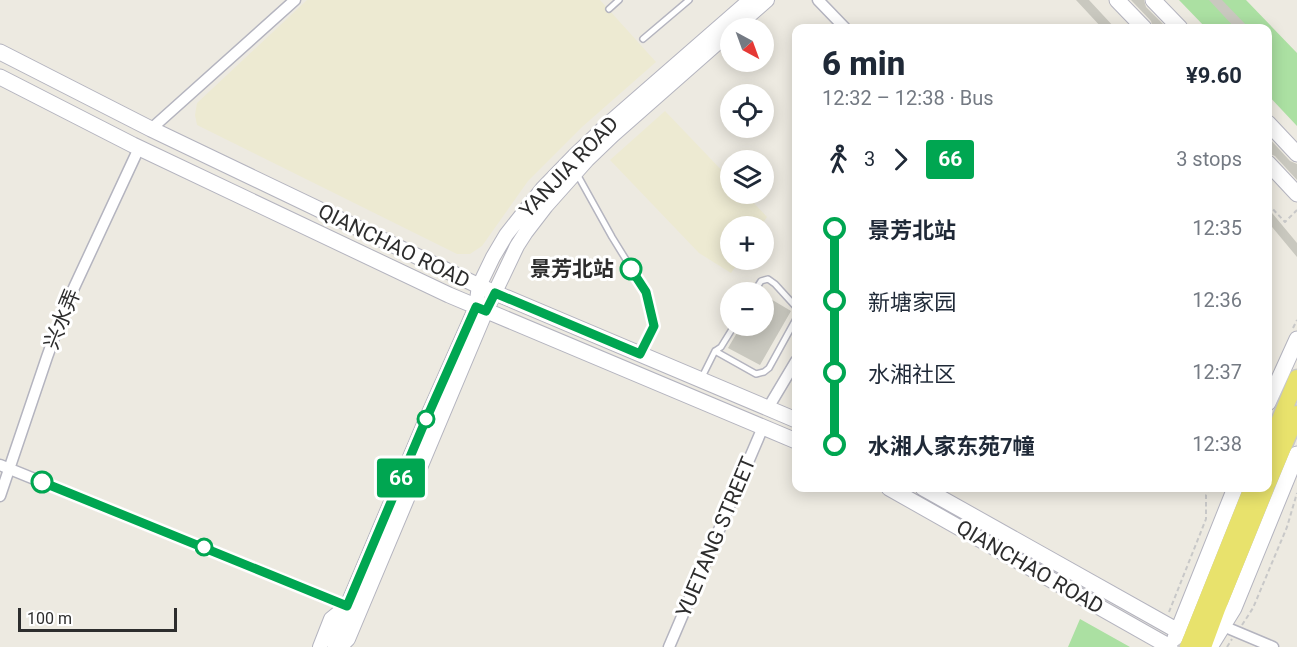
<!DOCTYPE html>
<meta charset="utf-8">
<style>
:root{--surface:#fff;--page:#f2f2f3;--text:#1f2937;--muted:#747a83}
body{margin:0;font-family:Roboto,"Noto Sans SC",sans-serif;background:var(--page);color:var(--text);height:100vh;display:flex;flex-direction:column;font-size:22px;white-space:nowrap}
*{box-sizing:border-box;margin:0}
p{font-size:20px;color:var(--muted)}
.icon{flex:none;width:33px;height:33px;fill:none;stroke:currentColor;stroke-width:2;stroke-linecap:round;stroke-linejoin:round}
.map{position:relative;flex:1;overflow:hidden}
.side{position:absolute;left:792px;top:24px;width:480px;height:468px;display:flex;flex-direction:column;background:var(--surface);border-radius:12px;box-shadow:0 3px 15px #0003}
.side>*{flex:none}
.badge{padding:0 12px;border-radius:4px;font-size:21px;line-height:39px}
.needle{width:39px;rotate:139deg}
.controls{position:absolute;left:720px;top:18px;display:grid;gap:12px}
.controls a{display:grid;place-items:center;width:54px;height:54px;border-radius:50%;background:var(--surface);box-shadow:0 3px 15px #0003;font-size:30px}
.scale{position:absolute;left:18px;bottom:15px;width:159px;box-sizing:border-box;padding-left:6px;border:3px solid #2d2d2d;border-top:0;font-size:16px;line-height:21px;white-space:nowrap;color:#2d2d2d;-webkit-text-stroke:4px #fff;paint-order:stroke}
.map>.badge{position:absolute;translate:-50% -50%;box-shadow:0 0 0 3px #fff}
.legs{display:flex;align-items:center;gap:9px;height:66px;padding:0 30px;font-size:20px}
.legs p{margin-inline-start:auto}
.overview{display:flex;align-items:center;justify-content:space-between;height:102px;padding:0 30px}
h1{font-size:33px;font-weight:800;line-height:45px}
ul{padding:0 30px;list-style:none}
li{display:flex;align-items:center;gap:21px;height:72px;font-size:22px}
li i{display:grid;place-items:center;width:9px;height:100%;margin:0 8px;background:currentColor}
li i::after{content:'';width:15px;height:15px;margin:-8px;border:4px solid;border-radius:50%;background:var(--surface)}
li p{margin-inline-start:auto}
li:first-child i{background:linear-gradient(#0000 50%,currentColor 0)}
li:last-child i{background:linear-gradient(currentColor 50%,#0000 0)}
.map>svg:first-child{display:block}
</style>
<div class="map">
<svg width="1297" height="647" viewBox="0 0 1297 647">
<rect width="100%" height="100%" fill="#edeae1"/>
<path fill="#edead2" d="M307 0H600L656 62 582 127 528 181 482 246 470 254H457L197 125 195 115 197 103Z
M665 111 730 179V194H745L767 217 761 226H730V260H740L731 273 699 253 610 160Z"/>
<path fill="#abe0a2" d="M1179 0H1246L1297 53V126L1268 95V28H1206Z
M1080 619 1130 647H1068Z"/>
<path fill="#c9c8bf" d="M1076 0H1089L1115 28H1102Z
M1131 0H1144L1146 7 1167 28H1153L1151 21Z
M1209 0H1222L1249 28H1235Z
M1268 137 1290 161 1297 164V180L1275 156 1268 153Z
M1268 208 1297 243V257L1268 222Z
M764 295 791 311 760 365 728 348 741 326H764Z"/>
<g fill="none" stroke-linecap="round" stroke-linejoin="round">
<g stroke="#b4b4bf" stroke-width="8">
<path id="service" d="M609 9 619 0
M643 39 689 0
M577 174 612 237 646 292 653 326 641 352
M754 292 761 281 768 279 775 284 796 307
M715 351 756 374 764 372 769 368 796 319
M701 379 715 351 721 347 734 326"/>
</g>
<g stroke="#b4b4bf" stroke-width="13">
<path id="minor" d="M818 0 845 28
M151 129 295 0
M768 408 796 361
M0 465 347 606
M0 496 47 357 65 307 139 148
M1223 626 1273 647
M669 647 763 427"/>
</g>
<g stroke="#b4b4bf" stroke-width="16">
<path id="tertiary" d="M735 28 767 0
M320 647 331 619 347 606
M335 647 336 636 347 606 424 424 476 307 479 286 493 257 506 235 543 188 575 155 609 123 750 0
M340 647 348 639 486 311 517 246 526 232 546 206 587 160 613 135 730 32"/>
</g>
<g stroke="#b4b4bf" stroke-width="17">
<path id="secondary" d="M1117 0 1144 28
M1153 0 1180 28
M0 52 151 129 479 286 796 420
M0 77 133 145 449 295 796 441
M1268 123 1297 154
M1268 163 1297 194
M1268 403 1297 339
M889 488 1170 647
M923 488 1178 631
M1175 638 1235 488
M1210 647 1234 608 1297 454"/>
</g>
<g stroke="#c8c8c8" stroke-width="19">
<path id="primary" d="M1268 449 1297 378
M1268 483 1297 414
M1188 647 1252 488
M1203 647 1217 609 1266 488"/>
</g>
<path stroke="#c8c8c8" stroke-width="2" stroke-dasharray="4.5 3" stroke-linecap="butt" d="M1268 204 1285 222 1297 210
M1293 328 1297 320
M1169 612 1206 519V495L1209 488
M1242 625 1253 608 1287 527 1297 493
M1227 647 1232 639"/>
<use href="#service" stroke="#fff" stroke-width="5"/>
<use href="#minor" stroke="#fff" stroke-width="10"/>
<use href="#tertiary" stroke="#fff" stroke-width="14"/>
<use href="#secondary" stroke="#fff" stroke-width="15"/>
<use href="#primary" stroke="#e8e26c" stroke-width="16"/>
</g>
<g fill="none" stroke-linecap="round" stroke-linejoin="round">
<g stroke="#fff" stroke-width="14">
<path id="line-1" d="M42 482 347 606 424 424 476 307 486 311 495 293 640 354 654 326 646 292 631 269"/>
</g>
<use href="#line-1" stroke="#00a651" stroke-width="9"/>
</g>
<g fill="#fff" stroke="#00a651" stroke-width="3">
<circle cx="631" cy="269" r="10"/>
<circle cx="426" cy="419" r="8"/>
<circle cx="42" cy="482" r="10"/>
<circle cx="204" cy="547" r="8"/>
</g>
<g text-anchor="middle" stroke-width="6" stroke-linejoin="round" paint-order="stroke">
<g font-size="21" fill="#2d2d2d" stroke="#fff">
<text transform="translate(569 167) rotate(-46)" y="7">YANJIA ROAD</text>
<text transform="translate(394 246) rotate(26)" y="7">QIANCHAO ROAD</text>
<text transform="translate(62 319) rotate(-68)" y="7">兴水弄</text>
<text transform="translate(716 537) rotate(-67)" y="7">YUETANG STREET</text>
<text transform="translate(1030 567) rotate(30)" y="7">QIANCHAO ROAD</text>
</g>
<g font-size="21" font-weight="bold" fill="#2d2d2d" stroke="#fff" text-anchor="end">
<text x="614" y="276">景芳北站</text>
</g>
</g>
</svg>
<div class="controls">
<a><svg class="needle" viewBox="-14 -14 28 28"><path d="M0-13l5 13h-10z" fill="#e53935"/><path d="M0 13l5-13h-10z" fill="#747a83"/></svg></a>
<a><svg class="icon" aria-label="locate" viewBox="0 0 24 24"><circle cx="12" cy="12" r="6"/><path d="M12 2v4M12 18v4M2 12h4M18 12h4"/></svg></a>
<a><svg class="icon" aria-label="layers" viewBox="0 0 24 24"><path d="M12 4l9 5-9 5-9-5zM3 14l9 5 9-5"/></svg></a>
<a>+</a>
<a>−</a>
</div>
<div class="scale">100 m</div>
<b class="badge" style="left:401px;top:478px;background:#00a651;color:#fff">66</b>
<section class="side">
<div class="overview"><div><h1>6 min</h1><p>12:32 – 12:38 · Bus</p></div><b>¥9.60</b></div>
<div class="legs"><svg class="icon" aria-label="walk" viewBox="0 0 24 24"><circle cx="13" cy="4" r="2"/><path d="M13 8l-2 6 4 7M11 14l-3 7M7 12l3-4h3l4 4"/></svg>3<svg class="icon" aria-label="forward" viewBox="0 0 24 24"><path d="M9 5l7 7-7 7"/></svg><b class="badge" style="background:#00a651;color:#fff">66</b><p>3 stops</p></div>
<ul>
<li><i style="color:#00a651"></i><b>景芳北站</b><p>12:35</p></li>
<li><i style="color:#00a651"></i><span>新塘家园</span><p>12:36</p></li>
<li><i style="color:#00a651"></i><span>水湘社区</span><p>12:37</p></li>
<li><i style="color:#00a651"></i><b>水湘人家东苑7幢</b><p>12:38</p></li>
</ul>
</section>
</div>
